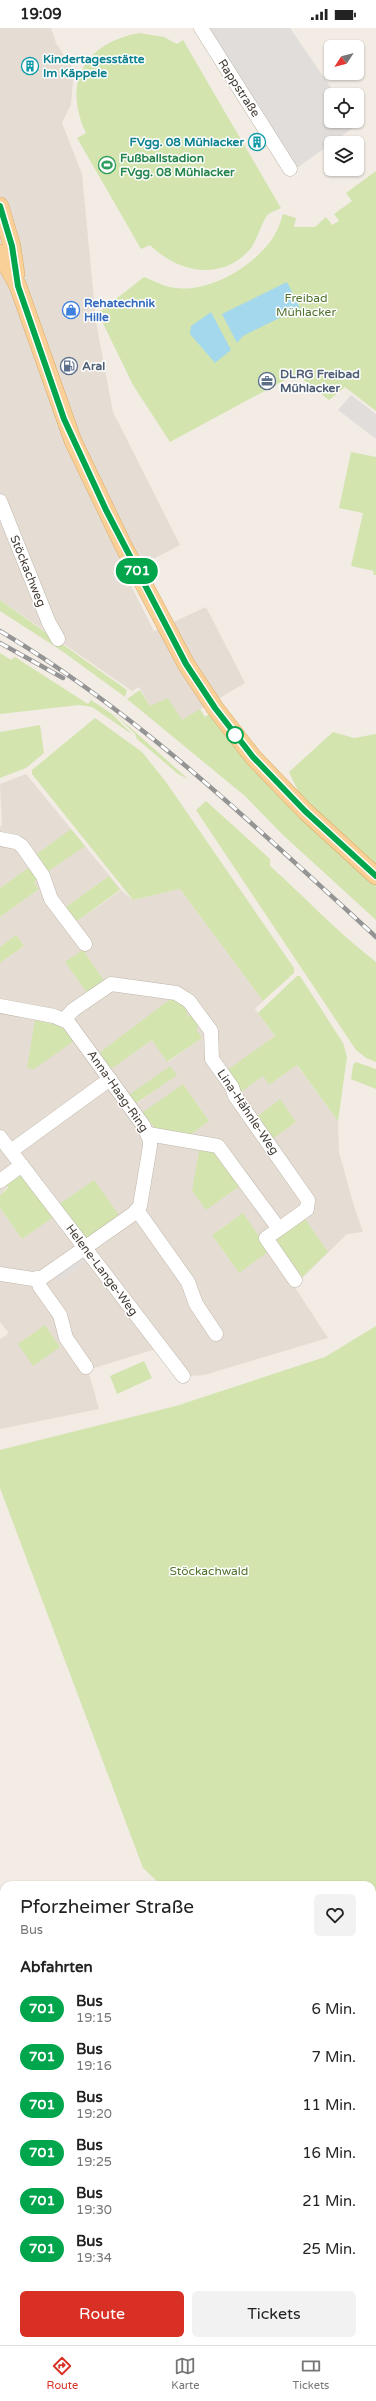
<!DOCTYPE html>
<html lang="de">
<meta charset="utf-8">
<style>
:root{--surface:#fff;--page:#f2f2f2;--text:#222;--muted:#767676;--line:#e0e0e0;--accent:#d93025}
body{margin:0;font-family:"Varela Round",sans-serif;background:var(--page);color:var(--text);height:100vh;display:flex;flex-direction:column;font-size:15px;white-space:nowrap}
*{box-sizing:border-box;margin:0}
p{font-size:13px;color:var(--muted)}
.icon{flex:none;width:22px;height:22px;fill:none;stroke:currentColor;stroke-width:2;stroke-linecap:round;stroke-linejoin:round}
.map{position:relative;flex:1;overflow:hidden}
.panel{position:absolute;left:0px;top:1853px;width:376px;height:464px;display:flex;flex-direction:column;background:var(--surface);border-radius:12px 12px 0 0;box-shadow:0 1px 3px #0004}
.panel>*{flex:none}
.badge{padding:0 8px;border-radius:13px;font-size:14px;line-height:26px}
.needle{width:26px;rotate:234deg}
.fabs{position:absolute;left:324px;top:12px;display:grid;gap:8px}
.fabs a{display:grid;place-items:center;width:40px;height:40px;border-radius:6px;background:var(--surface);box-shadow:0 1px 3px #0004;font-size:20px}
.map>.badge{position:absolute;translate:-50% -50%;box-shadow:0 0 0 2px #fff}
h2{padding:0 20px;font-size:15px;line-height:36px}
.round{display:grid;place-items:center;flex:none;width:42px;height:42px;border-radius:6px;background:var(--page)}
.headline{display:flex;align-items:center;justify-content:space-between;height:68px;padding:0 20px}
h1{font-size:19px;font-weight:600;line-height:30px}
.action{display:flex;gap:8px;margin-top:auto;padding:8px 20px}
.action a{flex:1;height:46px;border-radius:6px;background:var(--accent);color:#fff;font-size:16px;font-weight:600;line-height:46px;text-align:center}
.action a+a{background:var(--page);color:var(--text)}
ul{padding:0;list-style:none}
li{display:flex;align-items:center;gap:12px;height:48px;padding:0 20px}
li div{flex:1}
li b{display:block;font-size:15px}
li em{font-style:normal}
li .badge{min-width:44px;font-weight:700;text-align:center}
.status{display:flex;justify-content:space-between;align-items:center;height:28px;padding:0 20px;background:var(--surface);direction:ltr}
.status svg{height:11px;fill:currentColor}
.dock{display:flex;justify-content:space-around;align-items:center;height:56px;border-top:1px solid var(--line);background:var(--surface);font-size:11px;color:var(--muted)}
.dock a{display:grid;justify-items:center;gap:2px}
.dock .selected{color:var(--accent)}
.map>svg:first-child{display:block}
</style>
<div class="status"><b>19:09</b><svg viewBox="0 0 49 12"><path d="M0 12V9h3v3zM5 12V6h3v6zM10 12V3h3v9zM15 12V0h3v12zM26 1h20v11H26zM47 4h2v5h-2z"/></svg></div>
<div class="map">
<svg width="376" height="2317" viewBox="0 0 376 2317">
<rect width="100%" height="100%" fill="#f2ece5"/>
<path fill="#e5ddd3" fill-rule="evenodd" d="M0 0H51L56 15 74 42 71 76 62 95 82 146 96 294 113 384 180 517 125 546 154 603 206 579 245 655 182 692 150 678 139 659 132 663 0 572Z
M26 746 122 863 133 872 180 861 263 973 255 981 338 1093 339 1124 354 1178 363 1204 347 1206 294 1258 328 1310 204 1347 188 1348 165 1318 88 1342 99 1381 0 1401V1311L9 1305 0 1294V1180L22 1211 54 1188 21 1143 0 1167V935L24 918 16 907 0 919V889L39 861 34 854 31 838 0 860V799L2 797 0 756ZM71 801 84 818 66 831ZM109 848 120 863 73 896 63 881ZM140 996 202 1010 168 1034 152 1012 121 1034 99 1025ZM275 1008 296 1037 269 1057 263 1048ZM170 1038 176 1047 136 1076ZM195 1073 209 1093 189 1108ZM243 1185 239 1245 212 1207Z"/>
<path fill="#d3e4af" d="M139 5 164 9 177 16 183 12 281 180C277 182 268 185 266 189 260 199 258 210 251 220 223 254 178 245 150 217L141 221 77 110 86 105C62 54 85 15 139 5Z
M376 143V383L345 359 329 372 296 346 170 414 133 357 98 285 144 249C154 253 165 259 176 260 209 264 250 240 270 214 276 206 280 196 283 186L296 190 294 199H315L326 189 332 197 339 193 334 186 352 173 346 165Z
M351 424 376 429V547H373L374 543 351 538 363 485 339 480Z
M0 572 127 662 125 669 62 623 0 583Z
M0 625 11 632 15 629 88 676 91 672 112 686 133 707 92 679 79 677 0 686Z
M140 662 150 678 168 670 182 692 200 681 205 689 209 686 247 733 293 780 376 856V892L283 807 245 768 127 671Z
M115 686 188 751 178 746 137 711 135 706Z
M95 690 142 724 166 754 294 940V945L263 973 180 861 133 872 32 746V742Z
M40 697 44 725 26 740 0 750V704Z
M333 704 354 710 376 706V840L302 771 289 744Z
M206 773 270 831V838C306 870 338 905 376 934V1034L366 1030 356 1022 196 782Z
M71 801 85 818 46 845 34 828Z
M31 838 40 850 34 854 39 861 0 889V860Z
M109 848 120 862 73 896 63 881Z
M16 907 24 918 0 935V919Z
M83 922 105 954 88 966 65 934Z
M297 948H300L343 1015 347 1029 338 1093 297 1037 269 1057 263 1048 241 1064 226 1043 275 1008 258 985Z
M173 969 187 976V989L193 985 201 996 196 1001 202 1010 167 1034 152 1012 111 1041 99 1025Z
M35 992 61 998 74 1013 34 1041 27 1040Z
M356 1034 376 1041V1061L351 1051 353 1037Z
M170 1038 177 1047 135 1076 129 1067Z
M183 1056 209 1093 189 1108 156 1101 142 1085Z
M280 1071 296 1094 271 1112 255 1090Z
M200 1117 210 1119 241 1157 206 1182 192 1163Z
M21 1143 55 1188 22 1211 0 1180V1167L8 1160 4 1154Z
M94 1152 119 1187 84 1212 58 1177Z
M243 1185 269 1223 239 1245 212 1207Z
M303 1188 328 1224 300 1251 271 1211Z
M45 1297 60 1319 33 1338 18 1316Z
M376 1298V2006L372 2008V1857H161L143 1840 0 1460V1422L176 1378 325 1329Z
M144 1333 152 1350 117 1366 110 1348Z
M372 2013 376 2017V2229L372 2226Z"/>
<path fill="#e0ddda" d="M204 0H290L336 67H331V93H354L357 97 294 142Z
M351 367 376 386V411L338 382Z
M81 1222 89 1231 58 1254 51 1243Z"/>
<path fill="#a4d8ec" d="M287 254 300 280 243 308 237 315 222 286Z
M211 284 231 322 215 335 190 306 191 298Z"/>
<g fill="none" stroke-linecap="round" stroke-linejoin="round">
<g stroke="#bfb6ab" stroke-width="15">
<path id="minor" d="M201 0 290 141
M0 473 49 595 58 611
M0 811 16 814 22 818 43 848 51 871 85 916
M0 978 54 988 68 994 143 1097 150 1112V1118L140 1178 133 1186 43 1249 33 1251 0 1246
M64 992 73 982 111 956 176 965 189 973 211 1003 212 1031 232 1059 235 1068 308 1172 307 1181 279 1201 218 1118 148 1106
M0 1109 183 1348
M11 1123 110 1051
M0 1153 22 1137
M137 1182 188 1254 196 1276 216 1306
M279 1201 266 1210 295 1252
M37 1250 40 1259 60 1287 66 1310 86 1339"/>
</g>
<g stroke="#ddaa68" stroke-width="18">
<path id="major" d="M0 178 12 218 16 246
M0 225 18 258 73 413 123 517 186 636 215 680 253 729 305 783 376 848"/>
</g>
<use href="#minor" stroke="#fff" stroke-width="14"/>
<use href="#major" stroke="#f9d097" stroke-width="17"/>
<g stroke="#949494" stroke-width="4.5">
<path id="rail" d="M0 603C139 686 257 800 376 909
M0 615 63 650"/>
</g>
<use href="#rail" stroke="#fff" stroke-width="3" stroke-dasharray="9" stroke-linecap="butt"/>
</g>
<g fill="none" stroke-linecap="round" stroke-linejoin="round">
<g stroke="#fff" stroke-width="9">
<path id="line" d="M0 178 12 218 18 258 64 391 106 482 186 636 215 680 253 729 305 783 376 848"/>
</g>
<use href="#line" stroke="#00a54c" stroke-width="6"/>
</g>
<defs>
<g id="building-ring" transform="scale(0.9)"><circle r="9.5" fill="#fff" stroke="#0f9aa8" stroke-width="1.5"/><path d="M-4-6H4V6H1V3H-1V6H-4ZM-2.5-4.3h1.7v1.8h-1.7ZM.8-4.3h1.7v1.8H.8ZM-2.5-1h1.7V.8h-1.7ZM.8-1h1.7V.8H.8Z" fill="#0f9aa8"/></g>
<g id="stadium-ring" transform="scale(0.9)"><circle r="9.5" fill="#fff" stroke="#2e9e5b" stroke-width="1.5"/><path d="M0-5a6.5 5 0 1 0 0 10a6.5 5 0 1 0 0-10ZM-3.5-1.8h7v3.6h-7Z" fill="#2e9e5b"/></g>
<g id="shop-ring" transform="scale(0.9)"><circle r="9.5" fill="#fff" stroke="#3f7fe0" stroke-width="1.5"/><path d="M-5-2.5h2.3a2.7 3.5 0 0 1 5.4 0H5L5.5 6h-11ZM-1.5-2.5h3a1.5 2.3 0 0 0-3 0Z" fill="#3f7fe0"/></g>
<g id="fuel-ring" transform="scale(0.9)"><circle r="9.5" fill="#fff" stroke="#5c6f8a" stroke-width="1.5"/><path d="M-5.5-6h7V0h2V4h1.3V-2.5L3-4.5l.8-.8L6-3V5H2.5V1h-1V6h-7ZM-4.2-4.7v3.2H.2V-4.7Z" fill="#5c6f8a"/></g>
<g id="office-ring" transform="scale(0.9)"><circle r="9.5" fill="#fff" stroke="#5c6f8a" stroke-width="1.5"/><path d="M-6-3h4V-5.5h4V-3h4V5H-6ZM-1-4.5V-3h2v-1.5ZM-6 0V1H6V0Z" fill="#5c6f8a"/></g>
</defs>
<g fill-rule="evenodd">
<use href="#building-ring" x="30" y="38"/>
<use href="#building-ring" x="257" y="114"/>
<use href="#stadium-ring" x="107" y="137"/>
<use href="#shop-ring" x="71" y="282"/>
<use href="#fuel-ring" x="69" y="338"/>
<use href="#office-ring" x="267" y="353"/>
</g>
<circle fill="#fff" stroke="#00a54c" stroke-width="2" cx="235" cy="707" r="8"/>
<g text-anchor="middle" stroke-width="3" stroke-linejoin="round" paint-order="stroke">
<g font-size="12" font-weight="bold" fill="#0d838f" stroke="#fff" text-anchor="start">
<text x="43" y="35">Kindertagesstätte<tspan x="43" dy="14">Im Käppele</tspan></text>
<text x="244" y="118" text-anchor="end">FVgg. 08 Mühlacker</text>
</g>
<g font-size="12" fill="#443c35" stroke="#fff">
<text transform="translate(239 60) rotate(57)" y="4">Rappstraße</text>
<text transform="translate(28 543) rotate(68)" y="4">Stöckachweg</text>
<text transform="translate(118 1063) rotate(55)" y="4">Anna-Haag-Ring</text>
<text transform="translate(248 1084) rotate(56)" y="4">Lina-Hähnle-Weg</text>
<text transform="translate(102 1242) rotate(53)" y="4">Helene-Lange-Weg</text>
</g>
<g font-size="12" font-weight="bold" fill="#27864d" stroke="#fff" text-anchor="start">
<text x="120" y="134">Fußballstadion<tspan x="120" dy="14">FVgg. 08 Mühlacker</tspan></text>
</g>
<g font-size="12" fill="#4f722c" stroke="#fff">
<text x="306" y="274">Freibad<tspan x="306" dy="14">Mühlacker</tspan></text>
<text x="209" y="1547">Stöckachwald</text>
</g>
<g font-size="12" font-weight="bold" fill="#366cbe" stroke="#fff" text-anchor="start">
<text x="84" y="279">Rehatechnik<tspan x="84" dy="14">Hille</tspan></text>
</g>
<g font-size="12" font-weight="bold" fill="#4e5e75" stroke="#fff" text-anchor="start">
<text x="82" y="342">Aral</text>
<text x="280" y="350">DLRG Freibad<tspan x="280" dy="14">Mühlacker</tspan></text>
</g>
</g>
</svg>
<div class="fabs">
<a><svg class="needle" viewBox="-14 -14 28 28"><path d="M0-13l5 13h-10z" fill="#e53935"/><path d="M0 13l5-13h-10z" fill="#767676"/></svg></a>
<a><svg class="icon" aria-label="locate" viewBox="0 0 24 24"><circle cx="12" cy="12" r="6"/><path d="M12 2v4M12 18v4M2 12h4M18 12h4"/></svg></a>
<a><svg class="icon" aria-label="layers" viewBox="0 0 24 24"><path d="M12 4l9 5-9 5-9-5zM3 14l9 5 9-5"/></svg></a>
</div>
<b class="badge" style="left:137px;top:543px;background:#00a54c;color:#fff">701</b>
<section class="panel">
<div class="headline"><div><h1>Pforzheimer Straße</h1><p>Bus</p></div><a class="round"><svg class="icon" aria-label="heart" viewBox="0 0 24 24"><path d="M12 20l-8-8c-3-5 5-10 8-4 3-6 11-1 8 4z"/></svg></a></div>
<h2>Abfahrten</h2>
<ul>
<li><span class="badge" style="background:#00a54c;color:#fff">701</span><div><b>Bus</b><p>19:15</p></div><em>6 Min.</em></li>
<li><span class="badge" style="background:#00a54c;color:#fff">701</span><div><b>Bus</b><p>19:16</p></div><em>7 Min.</em></li>
<li><span class="badge" style="background:#00a54c;color:#fff">701</span><div><b>Bus</b><p>19:20</p></div><em>11 Min.</em></li>
<li><span class="badge" style="background:#00a54c;color:#fff">701</span><div><b>Bus</b><p>19:25</p></div><em>16 Min.</em></li>
<li><span class="badge" style="background:#00a54c;color:#fff">701</span><div><b>Bus</b><p>19:30</p></div><em>21 Min.</em></li>
<li><span class="badge" style="background:#00a54c;color:#fff">701</span><div><b>Bus</b><p>19:34</p></div><em>25 Min.</em></li>
</ul>
<div class="action"><a>Route</a><a>Tickets</a></div>
</section>
</div>
<nav class="dock">
<a class="selected"><svg class="icon" aria-label="directions" viewBox="0 0 24 24"><path d="M12 3l9 9-9 9-9-9zM9 14v-3h6M13 9l2 2-2 2"/></svg>Route</a>
<a><svg class="icon" aria-label="map" viewBox="0 0 24 24"><path d="M3 6l6-2 6 2 6-2v14l-6 2-6-2-6 2zM9 4v14M15 6v14"/></svg>Karte</a>
<a><svg class="icon" aria-label="tickets" viewBox="0 0 24 24"><path d="M3 7h18v10H3zM15 7v10"/></svg>Tickets</a>
</nav>
